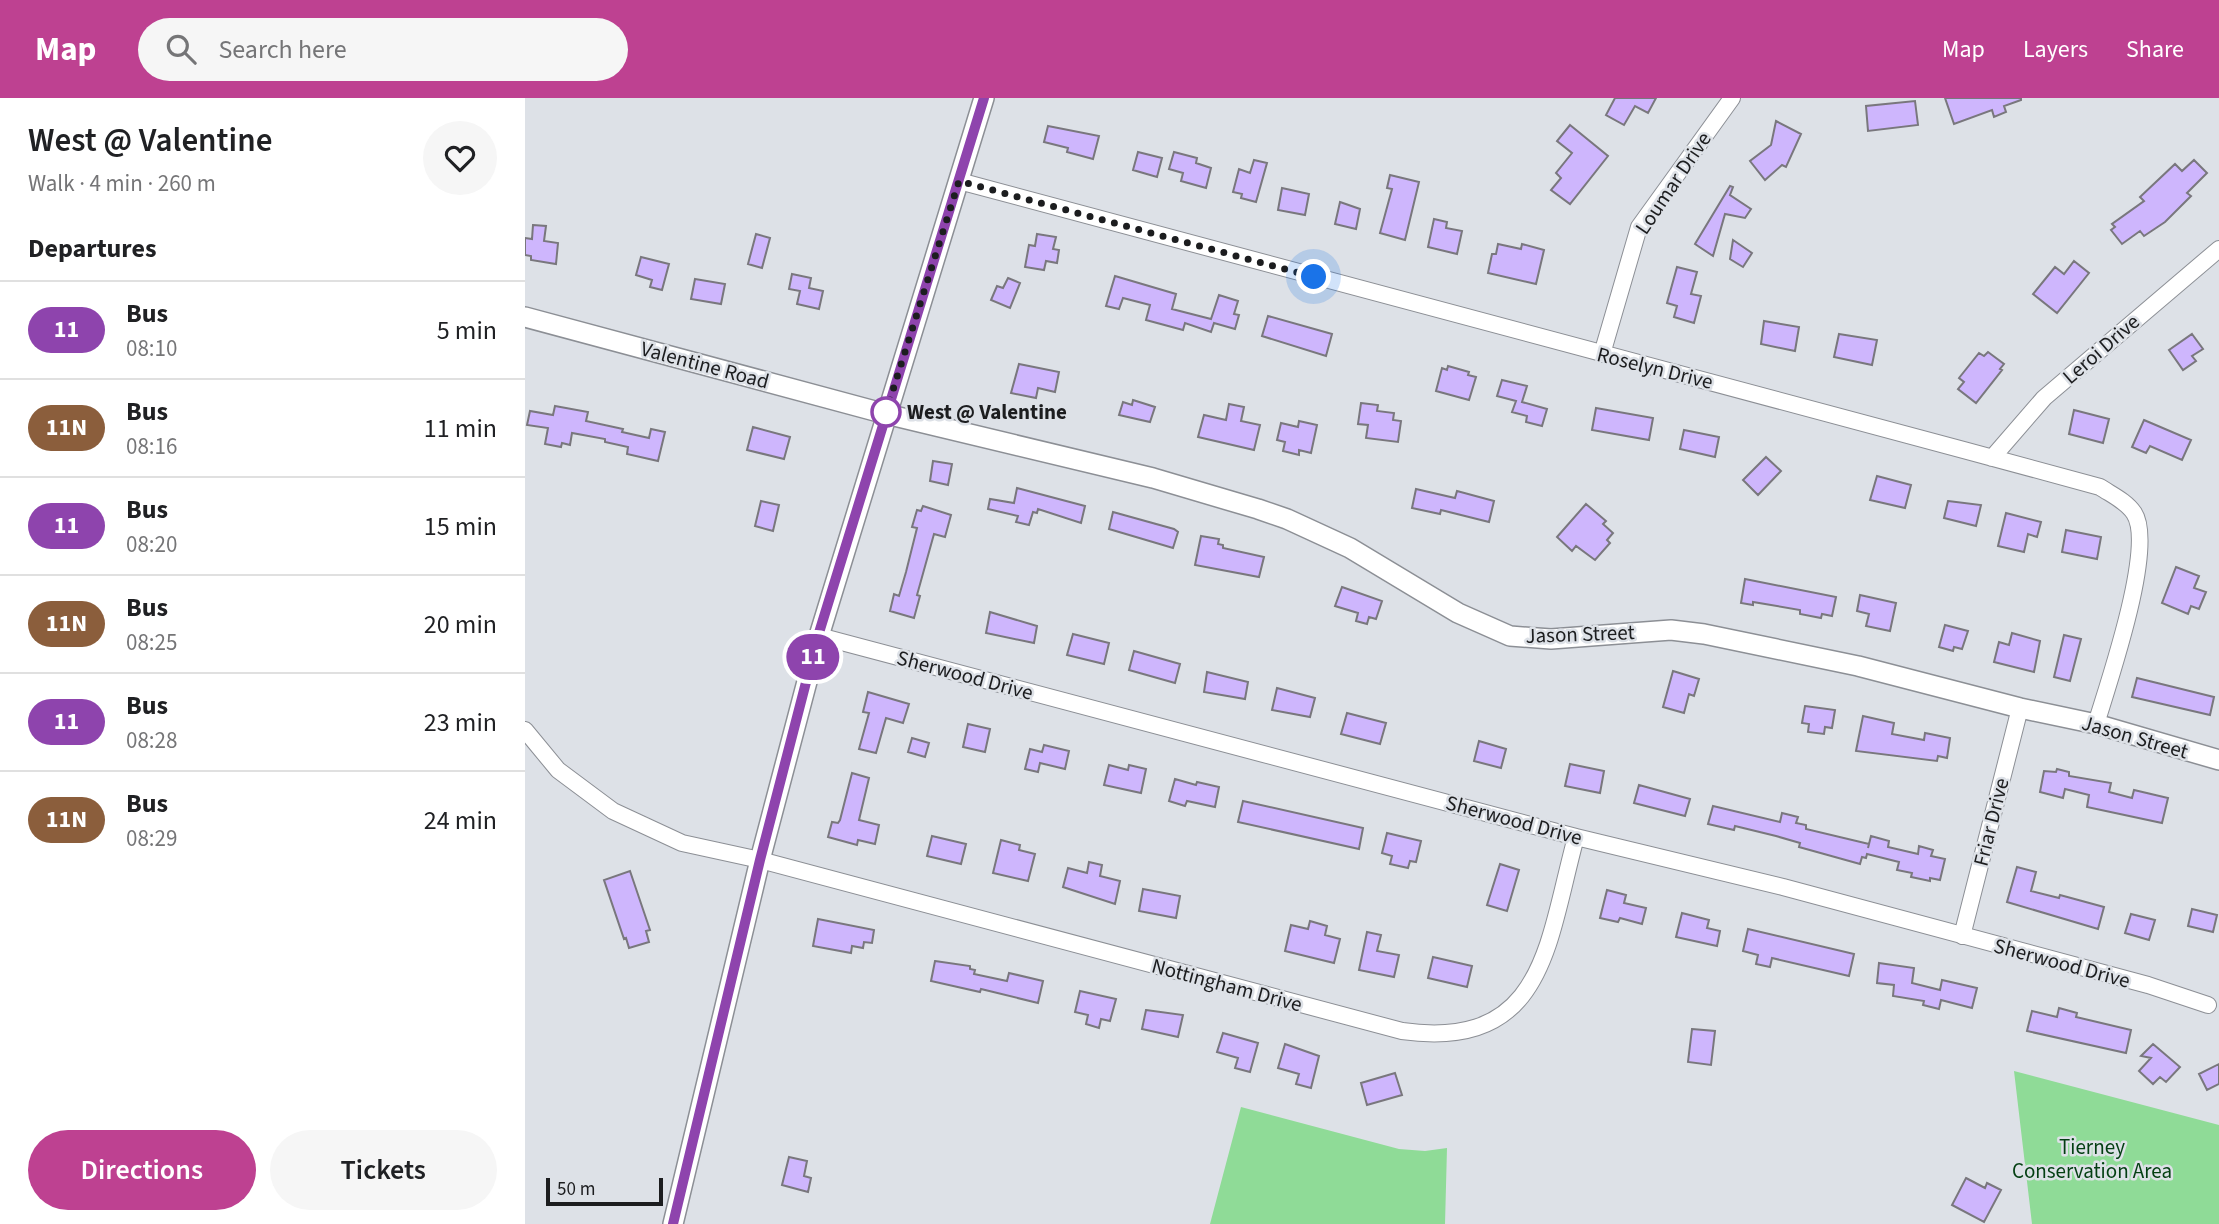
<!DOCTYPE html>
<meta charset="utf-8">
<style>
:root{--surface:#fff;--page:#f6f6f6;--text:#202124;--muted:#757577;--line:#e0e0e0;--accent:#be4191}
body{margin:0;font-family:"Source Sans 3",sans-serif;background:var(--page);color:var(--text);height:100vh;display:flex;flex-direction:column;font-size:26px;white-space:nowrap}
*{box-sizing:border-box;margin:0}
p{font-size:23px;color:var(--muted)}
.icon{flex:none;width:38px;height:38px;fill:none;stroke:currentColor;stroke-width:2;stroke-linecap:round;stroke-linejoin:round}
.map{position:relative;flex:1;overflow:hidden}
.side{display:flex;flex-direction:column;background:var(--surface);width:525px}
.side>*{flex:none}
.badge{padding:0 14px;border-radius:23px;font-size:24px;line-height:46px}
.scale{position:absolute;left:21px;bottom:18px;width:117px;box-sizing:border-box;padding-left:7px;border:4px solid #1c1d1f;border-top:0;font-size:19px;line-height:24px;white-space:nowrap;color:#1c1d1f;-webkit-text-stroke:5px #dde1e7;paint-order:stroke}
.you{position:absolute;width:35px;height:35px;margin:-18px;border:5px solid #fff;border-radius:50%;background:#1a73e8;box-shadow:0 0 0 10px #1a73e833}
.map>.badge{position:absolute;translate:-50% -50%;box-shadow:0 0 0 4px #fff}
h2{padding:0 28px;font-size:26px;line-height:63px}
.round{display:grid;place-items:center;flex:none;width:74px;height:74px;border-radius:37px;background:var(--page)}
.summary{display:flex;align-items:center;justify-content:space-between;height:119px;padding:0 28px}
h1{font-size:33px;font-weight:600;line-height:52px}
.button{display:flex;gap:14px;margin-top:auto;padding:14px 28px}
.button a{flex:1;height:80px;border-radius:42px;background:var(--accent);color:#fff;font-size:28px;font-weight:600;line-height:80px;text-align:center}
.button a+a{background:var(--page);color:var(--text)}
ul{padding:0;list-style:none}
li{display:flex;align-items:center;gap:21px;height:98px;padding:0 28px;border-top:2px solid var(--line)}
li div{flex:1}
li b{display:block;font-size:26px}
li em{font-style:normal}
li .badge{min-width:77px;font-weight:700;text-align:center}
header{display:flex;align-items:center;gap:42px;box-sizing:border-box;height:98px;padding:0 35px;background:var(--accent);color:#fff}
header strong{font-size:33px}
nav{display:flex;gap:38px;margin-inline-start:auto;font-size:24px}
.search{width:490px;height:63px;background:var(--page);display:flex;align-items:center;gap:18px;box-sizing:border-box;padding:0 24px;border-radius:38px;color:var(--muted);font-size:26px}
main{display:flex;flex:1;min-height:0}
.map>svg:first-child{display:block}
</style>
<header>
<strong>Map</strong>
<div class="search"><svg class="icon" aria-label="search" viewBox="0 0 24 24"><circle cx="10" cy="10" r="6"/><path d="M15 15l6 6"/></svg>Search here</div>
<nav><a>Map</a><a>Layers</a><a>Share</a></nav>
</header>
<main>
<section class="side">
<div class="summary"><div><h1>West @ Valentine</h1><p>Walk · 4 min · 260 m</p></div><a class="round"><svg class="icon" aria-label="heart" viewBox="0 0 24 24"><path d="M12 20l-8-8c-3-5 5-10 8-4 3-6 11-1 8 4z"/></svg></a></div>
<h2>Departures</h2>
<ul>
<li><span class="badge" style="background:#8e44ad;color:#fff">11</span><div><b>Bus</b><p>08:10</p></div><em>5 min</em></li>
<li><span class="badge" style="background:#8b5e3c;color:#fff">11N</span><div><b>Bus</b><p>08:16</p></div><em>11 min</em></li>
<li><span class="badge" style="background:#8e44ad;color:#fff">11</span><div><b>Bus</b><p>08:20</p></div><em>15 min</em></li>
<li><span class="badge" style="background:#8b5e3c;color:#fff">11N</span><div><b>Bus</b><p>08:25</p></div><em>20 min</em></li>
<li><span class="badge" style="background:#8e44ad;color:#fff">11</span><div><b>Bus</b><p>08:28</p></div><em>23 min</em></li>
<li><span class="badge" style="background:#8b5e3c;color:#fff">11N</span><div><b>Bus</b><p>08:29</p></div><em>24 min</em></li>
</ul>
<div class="button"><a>Directions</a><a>Tickets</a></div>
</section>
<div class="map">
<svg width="1694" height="1126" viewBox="0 0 1694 1126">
<rect width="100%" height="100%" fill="#dde1e7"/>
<path fill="#8fdb97" d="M1489 973 1694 1027V1126H1507Z
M716 1009 874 1051 900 1053 922 1050 920 1126H685Z"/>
<path fill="#ceb6fd" stroke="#79777d" stroke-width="2" d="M1090 0H1131L1123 15 1110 8 1099 27 1081 17Z
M1420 0H1496V2L1479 8 1481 14 1469 19 1467 12 1429 26Z
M1390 3 1393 27 1343 33 1341 8Z
M1251 23 1276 36 1261 69 1257 67 1240 82 1225 63 1246 47Z
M1045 27 1083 58 1045 106 1026 92 1036 80 1031 75 1047 55 1032 43Z
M523 28 574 38 568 61 542 54 543 50 519 44Z
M613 54 637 60 632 79 608 72Z
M649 54 672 60 671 65 686 70 681 90 656 83 658 75 644 71Z
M729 62 742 65 731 104 716 100 717 96 708 94 714 71 725 75Z
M1669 62 1682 75 1662 95 1666 98 1640 124 1619 138 1615 133 1597 146 1586 132 1590 129 1587 126 1619 103 1615 99 1650 66 1657 73Z
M865 77 894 84 880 142 855 135 867 91 862 90Z
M1205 88 1208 89 1205 97 1226 111 1220 120 1200 116 1188 158 1170 146Z
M757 90 784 96 780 117 753 112Z
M815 104 835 111 831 131 810 126Z
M909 121 922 124 921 130 937 133 932 156 903 149Z
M8 127 21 128 19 143 33 145 31 166 6 162V158L0 157V140L7 141Z
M231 136 245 140 237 170 223 166Z
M512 136 531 139 528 151 534 152 532 165 521 163 519 172 500 169 504 147 510 148Z
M1208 142 1227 155 1218 169 1205 161Z
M973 146 996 151 997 146 1019 152 1011 186 963 175 967 156H971Z
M116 159 144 166 137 192 125 189 127 182 111 177Z
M1549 163 1564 175 1532 215 1508 196 1530 169 1539 176Z
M1152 169 1172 174 1166 196 1176 198 1169 225 1149 219 1152 208 1142 205Z
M267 176 286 180 284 190 298 193 294 211 272 206 275 193 264 191Z
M590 178 651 196 647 211 686 221 694 197 713 203 709 216 714 217 710 231 689 225 686 234 660 225 658 232 621 222 625 207 598 200 594 211 581 208Z
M483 180 495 185 485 210 466 202 472 188 478 190Z
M170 181 200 186 196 206 166 201Z
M743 218 807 236 801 258 737 238Z
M1239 223 1274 229 1270 253 1236 246Z
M1314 236 1352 242 1347 267 1309 259Z
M1667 236 1678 251 1667 258 1671 263 1658 272 1644 252Z
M1463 254 1479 266 1475 271 1477 272 1451 305 1433 291 1439 284 1434 280 1454 255 1459 258Z
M494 266 534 274 530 294 513 290 511 300 486 295Z
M923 268 944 274 943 277 951 279 944 302 911 293 917 270 922 272Z
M977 282 1002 288 997 304 1022 311 1017 328 1001 324 1002 318 987 314 991 303 972 298Z
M608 302 630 309 625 324 594 317 598 304 607 307Z
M836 305 853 307 852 313 869 315 868 322 876 323 873 344 841 340 843 327 833 326Z
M704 306 719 309 716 323 735 327 729 352 673 339 679 317 701 322Z
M30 308 63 314 61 323 98 331 97 334 124 340 126 331 140 334 133 363 102 356 103 349 80 344V341L47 335 45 347 37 345 36 349 20 346 23 330 2 327 5 313 28 317Z
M1071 310 1128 320 1124 342 1067 332Z
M1549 312 1584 321 1578 345 1544 336Z
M1619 322 1666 342 1657 362 1625 348 1621 355 1607 349Z
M774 323 792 327 786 355 774 352V357L758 353 760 344 752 342 756 325 773 329Z
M228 329 265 339 259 361 222 352Z
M1159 332 1194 339 1190 359 1155 351Z
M1241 359 1256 373 1233 397 1218 382Z
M408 363 427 366 423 387 405 383Z
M1352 378 1386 387 1380 410 1345 402Z
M492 390 560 408 556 425 513 411 512 415 508 414 504 427 491 424 493 418 463 411 465 401 489 405Z
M891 391 930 400 932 393 969 403 964 424 916 412 915 416 887 410Z
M236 403 254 407 248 433 230 428Z
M1423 403 1456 407 1451 428 1419 420Z
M1061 406 1081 423 1078 426 1088 435 1082 442 1085 445 1070 462 1051 448 1047 453 1032 439Z
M398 408 426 417 420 439 409 436 392 497 395 498 389 520 365 513 369 496 374 498 381 474 392 430 387 429 392 412 396 413Z
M588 414 649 431 653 434 648 450 584 431Z
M1481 415 1516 424 1512 439 1503 436 1499 454 1473 448Z
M1541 432 1576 439 1572 461 1537 454Z
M676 438 694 441 693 446 698 447V450L739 459 734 479 670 467Z
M1651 469 1674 478 1669 490 1681 494 1674 511 1666 508 1663 516 1637 505Z
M1220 481 1311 499 1307 518 1297 516 1296 520 1275 516V512L1228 504V507L1216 505Z
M817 489 857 503 851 521 844 519 842 526 831 523 833 515 810 508Z
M1335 497 1371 505 1365 533 1341 528 1344 516 1332 513Z
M465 514 512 528 509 545 461 535Z
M1420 527 1443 533 1437 551 1429 549 1428 553 1414 549Z
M1487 535 1515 543 1509 574 1469 564 1474 544 1484 547Z
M548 536 584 545 579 566 542 557Z
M1539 537 1556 541 1545 583 1529 579Z
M609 553 655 566 650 585 604 572Z
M1148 573 1174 581 1169 598 1164 596 1159 615 1138 609Z
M682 574 723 584 720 601 679 594Z
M1612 580 1689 599 1685 617 1607 599Z
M752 590 790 600 785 619 747 612Z
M343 594 384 606 378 625 361 620 351 655 334 651 344 615 338 614Z
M1280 608 1310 612 1307 630 1300 629 1299 636 1283 634 1284 626 1277 625Z
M822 615 861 625 855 646 816 636Z
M1338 618 1369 625 1367 636 1399 642 1400 635 1425 640 1422 660 1413 658 1412 663 1331 653Z
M443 626 465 631 460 654 438 649Z
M387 640 404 645 400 659 383 654Z
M954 643 981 651 976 670 949 663Z
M519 647 544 653 540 671 515 665 513 674 500 671 505 651 517 654Z
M1045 666 1079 673 1075 695 1040 688Z
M584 667 603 672 604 667 621 671 616 695 579 687Z
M1532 671 1544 674V678L1586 685 1584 694 1607 700 1609 692 1643 700 1637 725 1562 709 1564 697 1540 691 1538 700 1515 694 1519 673 1531 674Z
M327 675 344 680 334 722 354 727 350 746 333 742 332 747 303 739 307 724 313 725 315 722Z
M650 681 671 687 672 684 694 689 690 709 662 703 660 708 644 703Z
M1114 687 1165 701 1160 718 1109 705Z
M718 703 838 730 834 751 713 724Z
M1188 708 1255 724 1257 715 1273 719 1271 725 1281 727V731L1344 746 1343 750 1346 738 1364 743 1363 749 1393 756 1394 748 1408 752 1406 758 1420 761 1415 782 1405 780V783L1386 779 1387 775 1372 772 1374 764 1342 756 1341 760 1337 759 1335 766 1274 749 1275 745 1251 738 1210 728 1209 732 1183 726Z
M862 735 896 743 891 764 885 763 883 770 865 766 867 758 857 755Z
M407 738 441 746 436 766 402 758Z
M476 742 495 747 494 752 510 756 503 783 468 775Z
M564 764 577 767 575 778 595 783 590 806 538 789 543 770 562 775Z
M975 766 994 772 982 813 962 807Z
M1492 769 1511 774 1506 793 1534 800 1535 797 1579 809 1573 831 1482 804Z
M105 773 125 832 121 833 124 844 104 850 101 840 99 841 79 782Z
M618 791 655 798 651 820 614 813Z
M1082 792 1101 797 1099 805 1121 810 1117 826 1095 820 1093 824 1075 820Z
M1667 811 1692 817 1688 834 1663 828Z
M1157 815 1184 822 1182 830 1195 833 1192 848 1151 839Z
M1606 816 1630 822 1624 842 1600 835Z
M293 821 349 832 347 845 339 844 338 850 327 848 326 855 288 848Z
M785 823 802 828 800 837 815 841 809 865 760 853 766 827 783 831Z
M1223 831 1329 856 1324 878 1247 860 1245 869 1231 866 1233 857 1218 853Z
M842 834 856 837 852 853 874 857 869 879 834 872Z
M908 859 947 868 942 889 903 880Z
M410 863 445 868V871L450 872 449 876 482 883 484 875 518 883 513 905 456 891 455 894 406 883Z
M1354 865 1389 870 1387 885 1415 892 1417 882 1452 890 1447 910 1416 902 1414 911 1398 907 1399 903 1368 898 1369 887 1352 885Z
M555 893 591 901 585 923 576 921 574 930 561 926 563 917 550 914Z
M1534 910 1552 915 1551 919 1606 932 1601 955 1502 933 1507 913 1532 919Z
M621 912 658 917 653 939 617 931Z
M1167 931 1190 933 1186 967 1163 964Z
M698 935 733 945 725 974 710 970 713 960 692 954Z
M760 946 794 958 786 990 771 986 774 976 753 970Z
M1628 946 1655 969 1641 984 1635 979 1628 986 1614 973 1626 960 1616 958Z
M1694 966V986L1682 992 1674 976Z
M870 975 877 997 842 1007 836 985Z
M264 1059 282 1063 279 1078 286 1080 283 1094 257 1087Z
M1441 1080 1460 1090 1462 1085 1476 1092 1459 1124 1427 1107Z"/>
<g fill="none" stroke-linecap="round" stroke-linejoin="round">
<g stroke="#8c8f95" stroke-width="18">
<path id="minor" d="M434 83C813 188 1195 285 1575 389 1587 397 1601 403 1609 415 1631 448 1583 586 1571 626
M1077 256 1114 129 1207 0
M1467 360 1519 300 1694 151
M294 538 1051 739 1258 789 1623 887 1683 907
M0 632 33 672 88 713 157 745 235 762 877 933C1020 953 1022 845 1051 739
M1437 838 1495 610"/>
</g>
<g stroke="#8c8f95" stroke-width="22">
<path id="tertiary" d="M0 219 361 316 628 380 733 411 762 421 825 450 933 515 985 538 1026 541 1146 532 1179 536 1333 568 1495 610 1571 626 1694 662
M148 1126 235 762 294 538 459 0"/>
</g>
<use href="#minor" stroke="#fff" stroke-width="16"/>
<use href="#tertiary" stroke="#fff" stroke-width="19"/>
</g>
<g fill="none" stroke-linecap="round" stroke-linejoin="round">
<g stroke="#fff" stroke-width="16">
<path id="line" d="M148 1126 235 762 293 538 459 0"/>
</g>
<use href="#line" stroke="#8e44ad" stroke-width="10"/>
<path stroke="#1c1d1f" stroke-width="7" stroke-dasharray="0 12.6" d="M361 314 434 83 789 179"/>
</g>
<circle fill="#fff" stroke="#8e44ad" stroke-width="3.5" cx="361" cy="314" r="14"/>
<g text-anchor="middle" stroke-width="5" stroke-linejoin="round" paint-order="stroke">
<g font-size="21" fill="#1c1d1f" stroke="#dde1e7">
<text transform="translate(1148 85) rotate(-56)" y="7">Loumar Drive</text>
<text transform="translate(1576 251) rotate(-41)" y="7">Leroi Drive</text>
<text transform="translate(180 267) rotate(15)" y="7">Valentine Road</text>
<text transform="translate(1130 270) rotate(14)" y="7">Roselyn Drive</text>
<text transform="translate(1055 536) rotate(-2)" y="7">Jason Street</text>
<text transform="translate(440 577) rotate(15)" y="7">Sherwood Drive</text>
<text transform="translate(1610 639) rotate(16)" y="7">Jason Street</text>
<text transform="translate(989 722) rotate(15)" y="7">Sherwood Drive</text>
<text transform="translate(1466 724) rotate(-76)" y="7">Friar Drive</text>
<text transform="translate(1537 865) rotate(15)" y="7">Sherwood Drive</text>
<text transform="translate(702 887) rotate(15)" y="7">Nottingham Drive</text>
</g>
<g font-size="21" font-weight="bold" fill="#1c1d1f" stroke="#dde1e7" text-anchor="start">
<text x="382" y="321">West @ Valentine</text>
</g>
<g font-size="21" fill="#033f12" stroke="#dde1e7">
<text x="1567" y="1056">Tierney<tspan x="1567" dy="24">Conservation Area</tspan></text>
</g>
</g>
</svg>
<div class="scale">50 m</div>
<div class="you" style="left:789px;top:179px"></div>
<b class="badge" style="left:288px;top:559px;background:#8e44ad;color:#fff">11</b>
</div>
</main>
